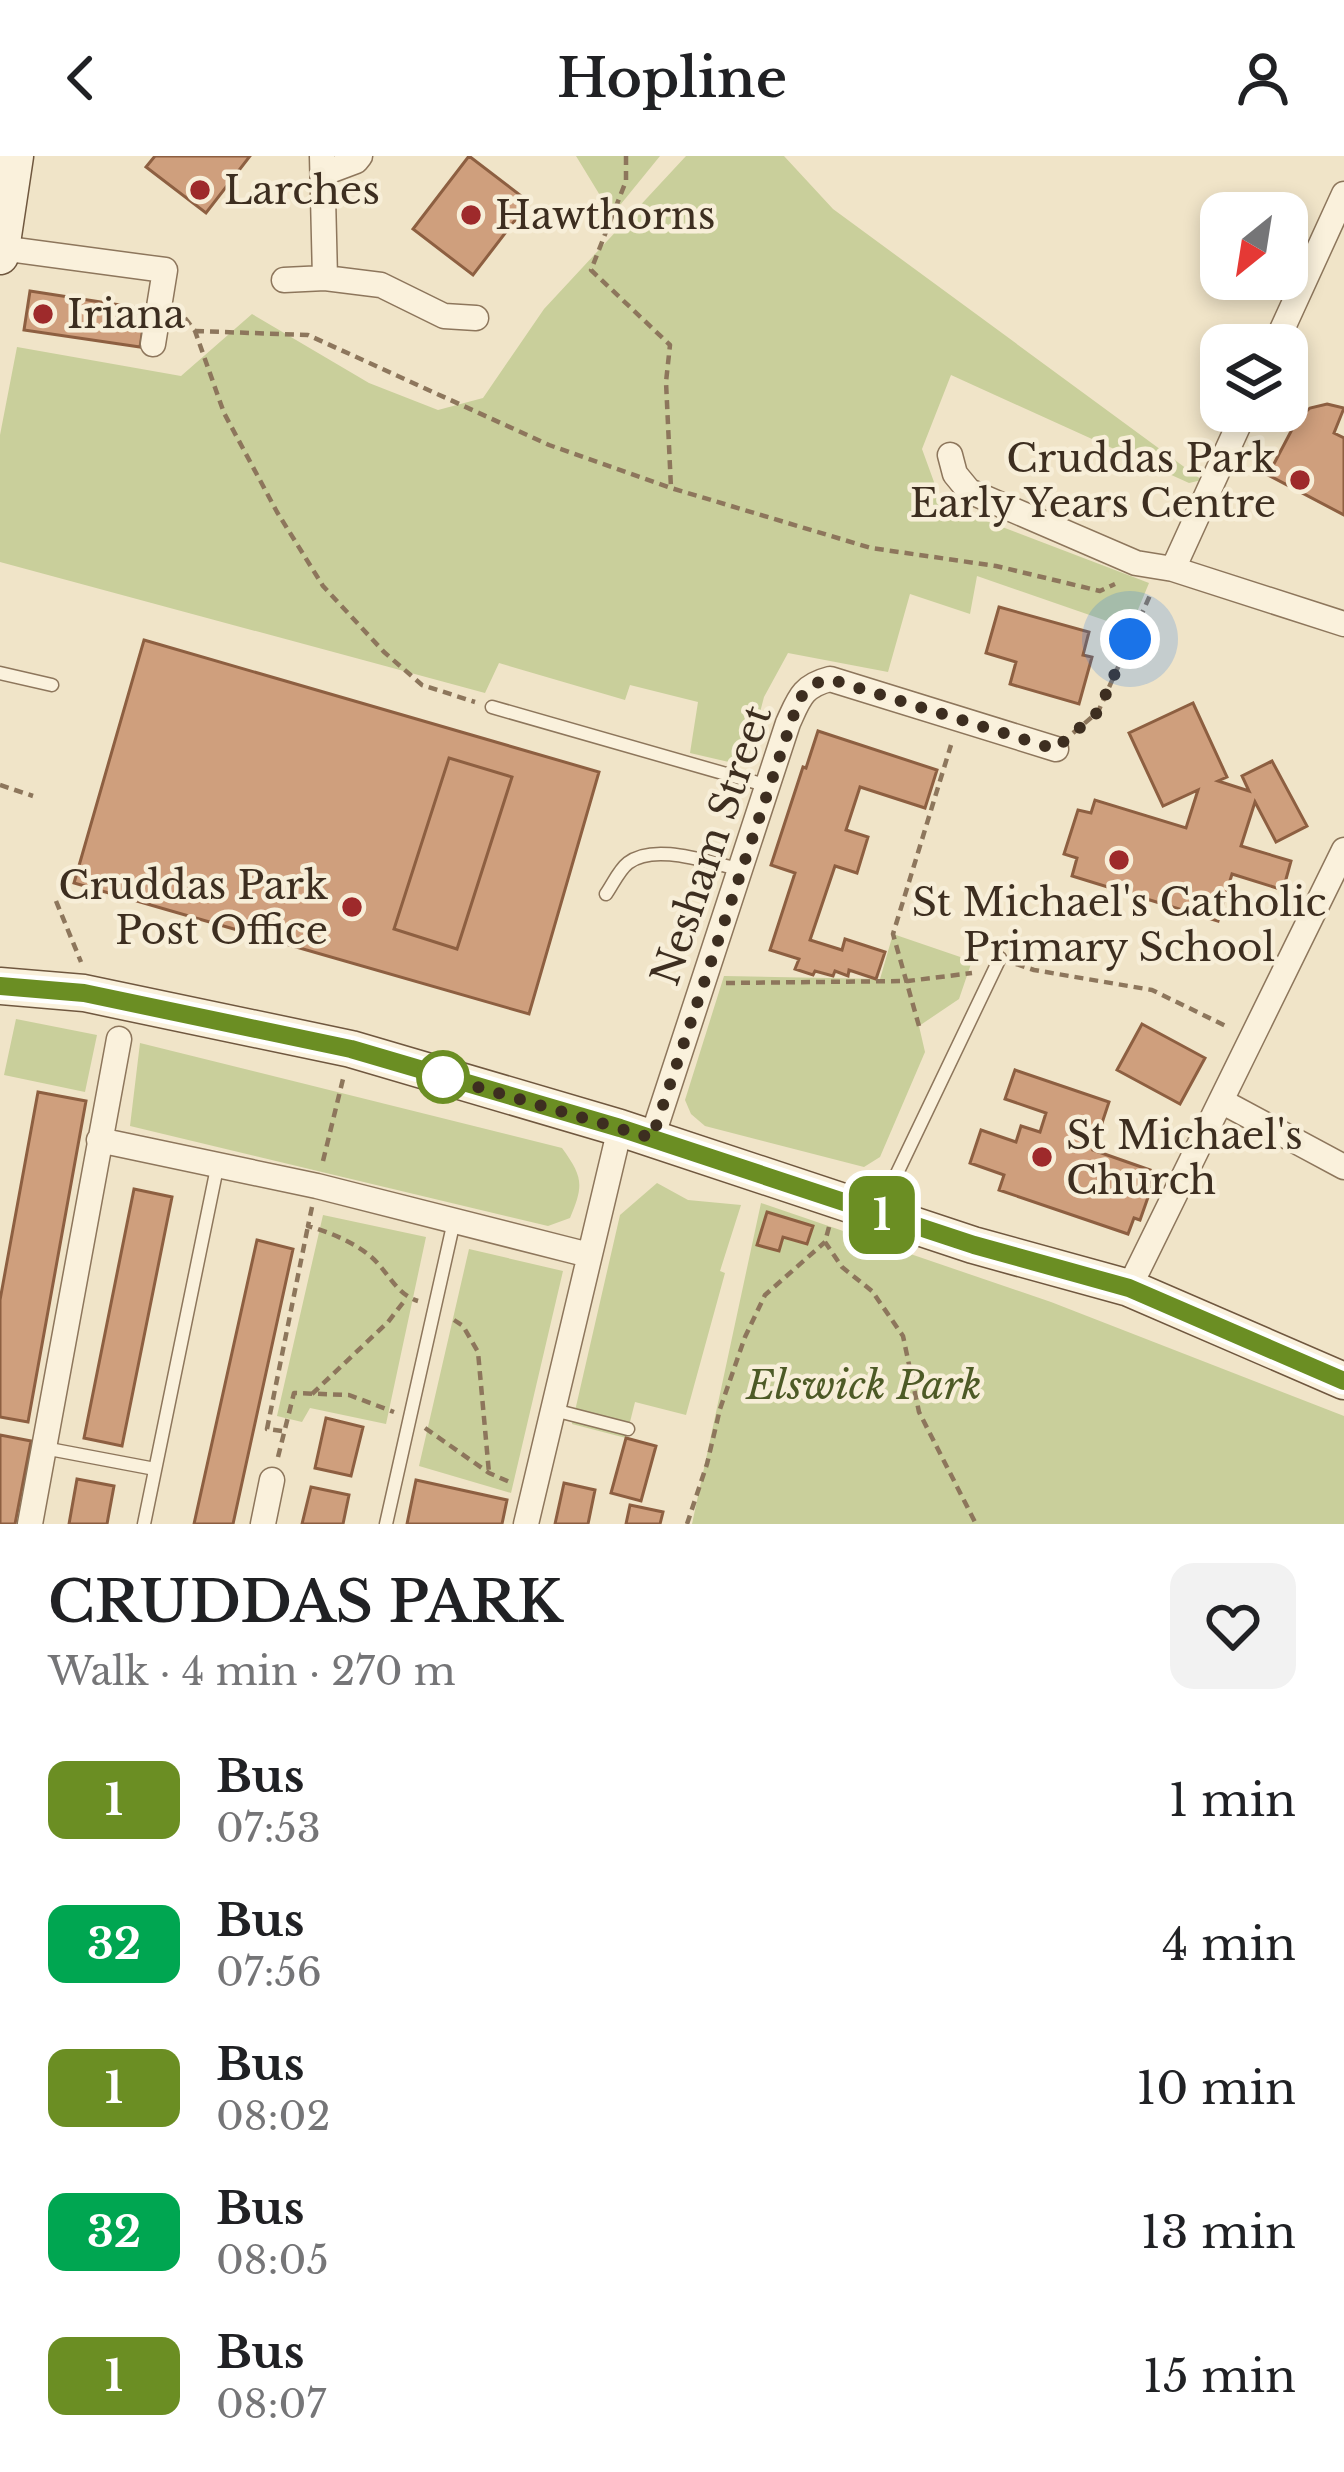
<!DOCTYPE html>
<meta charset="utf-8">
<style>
:root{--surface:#fff;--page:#f2f2f2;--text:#202124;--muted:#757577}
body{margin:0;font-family:"Libre Baskerville",serif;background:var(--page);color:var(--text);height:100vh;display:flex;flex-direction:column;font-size:45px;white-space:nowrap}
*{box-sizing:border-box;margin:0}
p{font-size:39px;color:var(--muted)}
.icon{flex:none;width:66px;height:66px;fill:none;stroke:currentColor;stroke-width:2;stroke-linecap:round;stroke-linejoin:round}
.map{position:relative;height:1368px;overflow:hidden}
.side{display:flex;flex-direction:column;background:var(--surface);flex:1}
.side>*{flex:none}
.badge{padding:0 24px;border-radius:18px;font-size:42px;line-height:78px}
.needle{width:78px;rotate:210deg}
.controls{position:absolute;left:1200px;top:36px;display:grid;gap:24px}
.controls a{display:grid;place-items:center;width:108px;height:108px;border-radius:24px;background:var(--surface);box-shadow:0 6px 18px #0003;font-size:60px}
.you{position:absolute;width:60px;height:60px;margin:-30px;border:9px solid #fff;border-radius:50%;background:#1a73e8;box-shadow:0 0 0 18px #1a73e833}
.map>.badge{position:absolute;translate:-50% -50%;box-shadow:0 0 0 6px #fff}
.round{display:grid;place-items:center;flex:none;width:126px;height:126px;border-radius:24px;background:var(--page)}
.overview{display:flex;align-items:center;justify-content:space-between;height:204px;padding:0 48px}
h1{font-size:57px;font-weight:600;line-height:90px}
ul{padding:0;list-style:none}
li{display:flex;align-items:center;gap:36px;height:144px;padding:0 48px}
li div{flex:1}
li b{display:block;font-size:45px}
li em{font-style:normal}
li .badge{min-width:132px;font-weight:700;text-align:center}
header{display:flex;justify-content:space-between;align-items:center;height:156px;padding:0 48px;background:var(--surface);font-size:54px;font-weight:600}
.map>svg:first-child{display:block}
</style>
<header><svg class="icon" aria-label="back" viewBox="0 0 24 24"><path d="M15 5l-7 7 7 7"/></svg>Hopline<svg class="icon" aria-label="person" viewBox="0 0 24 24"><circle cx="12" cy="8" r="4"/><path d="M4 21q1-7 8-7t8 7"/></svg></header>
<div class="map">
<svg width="1344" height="1368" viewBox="0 0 1344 1368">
<rect width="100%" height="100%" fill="#f0e4c8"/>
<path fill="#c9cf9b" d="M576 0H660L612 59Z
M686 0H784L833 53 1202 324 1189 327 951 219 922 293 942 348 1149 427 1130 473 977 420 970 458 910 438 888 516 788 497 764 541 746 610 690 597 698 546 630 529 625 544 499 507 485 537 0 406V279L17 191 181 220 252 158 369 227 438 254 483 242 544 153Z
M893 778 972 805 959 843 919 870 925 896 880 1001 864 1011 705 970 691 958 685 944 724 820 880 823Z
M16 863 97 879 85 936 4 919Z
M140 887 562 992C583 1021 584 1029 570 1062L548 1070 130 970Z
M657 1027 688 1044 741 1049 720 1115 725 1117 686 1259 635 1246 626 1282 572 1268 620 1059Z
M761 1047 1051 1146 1344 1260V1368H692Z
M323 1059 426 1081 386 1268 310 1252 302 1266 277 1260Z
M469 1093 563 1115 511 1337 419 1310Z"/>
<path fill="#cf9f7d" stroke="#8d5f41" stroke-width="3" d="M155 0H250L206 57 146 11Z
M469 0 529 46 473 119 413 73Z
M30 135 146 153 140 191 24 174Z
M1327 248 1344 252 1334 277 1344 282V359L1268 319 1297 264 1310 252Z
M999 451 1089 476 1083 499 1092 501 1079 548 1010 528 1016 506 986 497Z
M144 484 599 616 529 858 74 727Z
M1193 547 1227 621 1218 625 1249 635 1242 620 1272 605 1307 670 1276 686 1255 646 1241 690 1291 705 1283 734 1232 718 1218 765 1072 720 1077 702 1064 698 1078 654 1091 657 1095 644 1186 672 1198 634 1163 650 1129 577Z
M818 575 937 614 925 652 860 631 846 674 868 681 857 717 835 710 810 784 842 794 845 783 885 796 876 823 849 814 848 820 835 815 833 820 815 815 813 819 795 813 799 803 770 794 795 717 771 709 803 611 806 612Z
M449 602 512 621 457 793 394 773Z
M1142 868 1205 902 1180 948 1117 914Z
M1015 914 1109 946 1093 994 1150 1014 1146 1024 1153 1027 1140 1064 1134 1062 1128 1078 999 1034 1004 1019 970 1007 981 974 1016 986 1021 970 1040 976 1046 957 1005 943Z
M38 936 86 945 28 1266 0 1261V1144Z
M134 1033 172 1041 122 1290 84 1282Z
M767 1056 813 1070 807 1088 783 1081 779 1095 757 1089Z
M257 1084 293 1093 233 1368H194Z
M326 1262 363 1271 351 1320 315 1312Z
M0 1279 31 1285 15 1368H0Z
M626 1282 656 1290 641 1345 611 1337Z
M77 1323 114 1330 107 1368H69Z
M416 1324 507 1344 502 1368H407Z
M564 1327 595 1334 588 1368H555Z
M311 1331 349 1339 343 1368H302Z
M630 1349 663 1356 660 1368H626Z"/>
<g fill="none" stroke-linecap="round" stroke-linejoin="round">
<g stroke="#8d765c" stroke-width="15">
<path id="lane" d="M0 517 52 529
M492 551 768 630
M606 738C613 728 619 714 628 707 655 686 709 707 739 713
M879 1055 1000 802
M554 1254 628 1273
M44 1292 155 1313
M144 1368 218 1007
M386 1368 454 1065"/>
</g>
<g stroke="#8d765c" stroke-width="27">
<path id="street" d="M322 0 325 122 381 129 444 160 476 162
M324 17 356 5 360 0
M0 92 165 114 153 188
M284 124 325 122
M1275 189 1344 38
M1245 255 1173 413 1344 468
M950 299 955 318 969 335 1136 407 1173 413
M1221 945 1344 1011
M652 982 788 567C799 543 802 530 830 523L1056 593
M99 984 317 1030 589 1099
M1129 1132 1344 694
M30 1368 119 883
M263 1368 272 1324
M526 1368 620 972"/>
</g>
<g stroke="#6f573f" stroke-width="39">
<path id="secondary" d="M0 100 15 0
M0 830 84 837 351 893 620 972 973 1089 1129 1132 1344 1225"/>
</g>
<path stroke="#8d765c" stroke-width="4.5" stroke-dasharray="9 6" stroke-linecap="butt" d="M626 0V25L591 114 670 189 666 226 671 332
M185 162 195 175 224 257 277 356 323 430 384 496 422 529 475 546
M195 175 308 179 549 289 671 332 871 392 996 410 1100 435 1115 428
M1073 577 1098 556 1151 437
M0 629 33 640
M56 745 81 806
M1016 808 1034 814 1152 834 1228 871
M726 827 908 825 972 817
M919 870 893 778 951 589
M323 1005 343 923
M312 1051 308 1070C329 1076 351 1085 369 1099 387 1113 395 1138 418 1145
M829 1071 825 1086 842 1111 872 1135 903 1180 919 1256 976 1368
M454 1164 463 1170 478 1196 489 1317
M312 1238 388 1166 405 1144
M425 1272 489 1317 512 1327
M282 1275 267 1273 308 1070
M278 1301 294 1237 349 1239 394 1256
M687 1368 707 1308 720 1253 745 1181 765 1139 825 1086"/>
<use href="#lane" stroke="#faf1dc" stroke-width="12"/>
<use href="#street" stroke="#faf1dc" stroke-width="24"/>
<use href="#secondary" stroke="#faf1dc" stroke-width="36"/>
</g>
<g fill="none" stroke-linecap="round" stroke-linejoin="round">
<g stroke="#fff" stroke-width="27">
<path id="line" d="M0 830 84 837 351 893 620 972 974 1089 1129 1132 1344 1225"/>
</g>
<use href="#line" stroke="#6b8e23" stroke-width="18"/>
<path stroke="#3d2e20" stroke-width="12" stroke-dasharray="0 21.6" d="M443 921 440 920 652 982 799 543 813 528 830 523 1055 593 1098 556 1130 483"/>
</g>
<g fill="#9e2a2b" stroke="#f7eed8" stroke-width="4.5">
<circle cx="200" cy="34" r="12"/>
<circle cx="471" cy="59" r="12"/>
<circle cx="43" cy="158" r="12"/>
<circle cx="1300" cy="324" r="12"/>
<circle cx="1119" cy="704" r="12"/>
<circle cx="352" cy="751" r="12"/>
<circle cx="1042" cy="1001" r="12"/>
</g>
<circle fill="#fff" stroke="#6b8e23" stroke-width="6" cx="443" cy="921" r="24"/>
<g text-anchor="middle" stroke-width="9" stroke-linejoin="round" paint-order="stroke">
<g font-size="39" fill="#3d2e20" stroke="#f7eed8" text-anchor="start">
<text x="224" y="48">Larches</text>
<text x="495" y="73">Hawthorns</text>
<text x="67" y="172">Iriana</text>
<text x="1276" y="316" text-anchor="end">Cruddas Park<tspan x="1276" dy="45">Early Years Centre</tspan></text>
<text x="328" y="743" text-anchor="end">Cruddas Park<tspan x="328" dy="45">Post Office</tspan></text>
<text x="1119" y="760" text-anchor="middle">St Michael's Catholic<tspan x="1119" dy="45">Primary School</tspan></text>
<text x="1066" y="993">St Michael's<tspan x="1066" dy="45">Church</tspan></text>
</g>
<g font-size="39" fill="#3d2e20" stroke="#f7eed8">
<text transform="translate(711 689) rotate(-71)" y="14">Nesham Street</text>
</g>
<g font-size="39" font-style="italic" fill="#4d5a26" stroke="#f7eed8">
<text x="864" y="1243">Elswick Park</text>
</g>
</g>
</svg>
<div class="controls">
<a><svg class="needle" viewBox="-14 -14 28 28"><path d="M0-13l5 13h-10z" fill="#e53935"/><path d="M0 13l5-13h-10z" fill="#757577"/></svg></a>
<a><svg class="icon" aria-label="layers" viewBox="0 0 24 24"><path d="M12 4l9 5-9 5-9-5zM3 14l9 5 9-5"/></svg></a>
</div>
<div class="you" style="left:1130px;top:483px"></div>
<b class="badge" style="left:882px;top:1059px;background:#6b8e23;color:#fff">1</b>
</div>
<section class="side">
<div class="overview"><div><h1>CRUDDAS PARK</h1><p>Walk · 4 min · 270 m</p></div><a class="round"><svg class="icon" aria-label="heart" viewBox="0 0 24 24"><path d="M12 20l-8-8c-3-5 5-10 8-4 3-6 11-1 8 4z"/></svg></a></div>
<ul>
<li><span class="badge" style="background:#6b8e23;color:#fff">1</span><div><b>Bus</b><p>07:53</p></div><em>1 min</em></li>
<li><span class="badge" style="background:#00a651;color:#fff">32</span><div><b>Bus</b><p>07:56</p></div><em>4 min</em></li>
<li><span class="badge" style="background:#6b8e23;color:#fff">1</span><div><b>Bus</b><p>08:02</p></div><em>10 min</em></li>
<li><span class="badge" style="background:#00a651;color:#fff">32</span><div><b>Bus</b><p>08:05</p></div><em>13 min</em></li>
<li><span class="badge" style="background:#6b8e23;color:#fff">1</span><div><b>Bus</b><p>08:07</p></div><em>15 min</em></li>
</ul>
</section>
